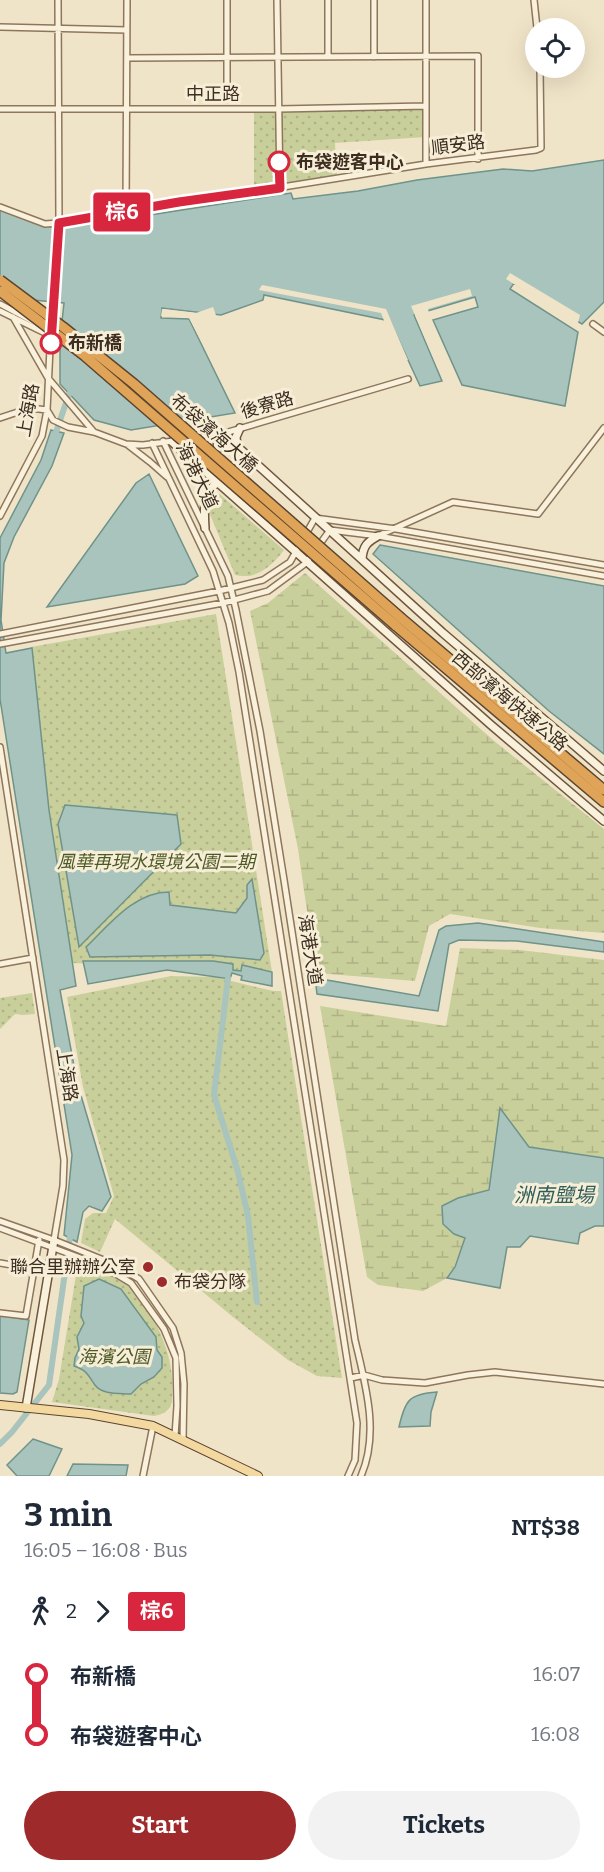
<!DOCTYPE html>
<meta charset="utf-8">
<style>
:root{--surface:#fff;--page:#f2f2f3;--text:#1f2937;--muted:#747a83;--accent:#9e2a2b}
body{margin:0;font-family:Bitter,"Noto Sans TC",serif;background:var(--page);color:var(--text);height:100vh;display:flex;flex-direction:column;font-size:22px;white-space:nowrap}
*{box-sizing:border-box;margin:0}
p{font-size:20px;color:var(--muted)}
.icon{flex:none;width:33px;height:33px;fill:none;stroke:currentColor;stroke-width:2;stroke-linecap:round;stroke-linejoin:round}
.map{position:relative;height:1476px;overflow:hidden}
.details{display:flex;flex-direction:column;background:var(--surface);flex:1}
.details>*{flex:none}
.badge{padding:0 12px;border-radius:4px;font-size:21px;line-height:39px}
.fabs{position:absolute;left:525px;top:18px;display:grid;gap:12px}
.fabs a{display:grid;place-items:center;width:60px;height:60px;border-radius:50%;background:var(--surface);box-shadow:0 6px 24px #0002;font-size:30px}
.map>.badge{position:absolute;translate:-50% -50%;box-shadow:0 0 0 3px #fff}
.legs{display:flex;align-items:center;gap:9px;height:66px;padding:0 24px;font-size:20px}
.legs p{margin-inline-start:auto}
.summary{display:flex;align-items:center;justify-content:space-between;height:102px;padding:0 24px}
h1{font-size:33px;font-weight:700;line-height:45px}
.cta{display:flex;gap:12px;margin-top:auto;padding:12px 24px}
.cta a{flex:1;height:69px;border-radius:36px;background:var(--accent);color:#fff;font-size:24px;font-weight:700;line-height:69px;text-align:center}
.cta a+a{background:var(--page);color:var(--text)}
ul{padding:0 24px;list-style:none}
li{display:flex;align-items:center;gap:21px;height:60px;font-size:22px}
li i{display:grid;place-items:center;width:9px;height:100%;margin:0 8px;background:currentColor}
li i::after{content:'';width:15px;height:15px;margin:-8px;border:4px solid;border-radius:50%;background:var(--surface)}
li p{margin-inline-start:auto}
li:first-child i{background:linear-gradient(#0000 50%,currentColor 0)}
li:last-child i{background:linear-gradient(currentColor 50%,#0000 0)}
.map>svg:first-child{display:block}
</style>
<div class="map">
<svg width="604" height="1476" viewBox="0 0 604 1476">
<defs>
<pattern id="grass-dots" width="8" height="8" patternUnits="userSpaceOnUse" patternTransform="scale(1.5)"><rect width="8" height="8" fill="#c9cf9b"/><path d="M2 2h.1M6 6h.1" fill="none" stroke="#aeb285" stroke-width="1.8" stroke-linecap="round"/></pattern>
<pattern id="wetland-marsh" width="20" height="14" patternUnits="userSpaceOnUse" patternTransform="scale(1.5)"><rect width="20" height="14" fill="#c9cf9b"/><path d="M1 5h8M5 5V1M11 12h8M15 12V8" fill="none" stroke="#aeb285"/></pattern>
</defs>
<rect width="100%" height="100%" fill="#f0e4c8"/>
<path fill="url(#grass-dots)" d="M426 106V137L335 143 337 179 254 192V109Z
M215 490 284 550C271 567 256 580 235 575L209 512 212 494Z
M216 614 272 972 72 963 49 810 31 647Z
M171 976 215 977 273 991H281L342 1378 317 1376 288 1360 233 1317 115 1219 100 1252 81 1243 85 1219 93 1213H106L114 1196 83 1087 67 997Z
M32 993 35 1014 23 1015 15 1014 0 1029V998Z
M78 1263C94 1268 112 1273 126 1283 147 1299 168 1343 171 1369 173 1380 172 1391 172 1402 169 1412 163 1414 154 1416L52 1402 59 1379Z"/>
<path fill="url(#wetland-marsh)" d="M305 573 493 740 604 829V933L540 928 450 914 429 926 415 981 316 973 298 849 250 611 268 603Z
M460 948 520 950 604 960V1158L529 1147 500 1109 489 1190 458 1198 442 1206 454 1234 465 1238 454 1267 447 1278 423 1291 378 1285 367 1277 320 1006 446 1026Z"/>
<path fill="#a9c4bc" stroke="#6f938a" stroke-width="1.5" d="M604 160V302L582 324 514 283 510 289 578 332 565 406 462 385 433 320 478 307 475 297 414 315 442 381 420 386 390 321 264 295 263 300 221 315 162 308 161 318 189 319 235 413 131 430 94 420 60 384V340L64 303 22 299 0 287V209L45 224 67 226 92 224 291 193 293 199 358 191 417 180 503 169 532 171Z
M51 430 64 433 52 466 14 537 4 563 1 620 6 653 32 648 49 810 76 986 60 990 77 1082 111 1197 102 1211 89 1206 83 1212 77 1242 64 1235 72 1155 0 699V538L41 460Z
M149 474 198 576 185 584 47 607 136 483Z
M380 545 604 586V754L549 711 373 554Z
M65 805 177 815 181 844 79 947 58 824Z
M252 879 264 953 260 960 210 955 90 957 86 947C109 925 134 892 169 892L170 905 236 913 247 898V885Z
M478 923 604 942V952L517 941 459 940 449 944 438 1011 317 994 315 978 419 996 439 930 446 926Z
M83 961H213L233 964V970L241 971 242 965 272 972V986L241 980 242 976 232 973 230 979 167 970 88 984Z
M500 1108 529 1147 604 1158V1226H595L580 1233 578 1244 530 1236 520 1247H507L500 1288 447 1278 455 1267 465 1238 454 1234 443 1224 442 1206 458 1198 489 1190Z
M99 1279 121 1289 156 1337 157 1350 162 1357V1368L154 1377 141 1384 131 1394C120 1393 102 1395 95 1385 87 1374 88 1371 74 1366L75 1358 79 1349 77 1337 84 1323 81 1316 84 1286Z
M0 1315 29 1320 17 1392 13 1394 0 1393Z
M437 1392 431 1412 430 1426 399 1427C405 1400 409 1394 437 1392Z
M33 1439 62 1449 49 1476H17L7 1465Z
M73 1464 128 1465 126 1476H67Z"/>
<path fill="#f0e4c8" d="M510 273 580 315 578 323 570 320 506 279Z
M262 285 386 309 408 360 405 361 388 323H385L381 313 259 290Z
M470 289 472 296 428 309 429 313 418 316 440 368 438 369 411 306Z
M213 307 217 318 164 311V315L191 317 238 412 189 318 161 316 162 309 196 313Z"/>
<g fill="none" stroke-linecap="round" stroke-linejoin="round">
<path stroke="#a9c4bc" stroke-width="6" d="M54 438 69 394
M228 978 214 1095 238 1172 248 1216 257 1302
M0 1444 12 1432 49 1385 71 1230"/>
<g stroke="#8d765c" stroke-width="8">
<path id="street" d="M277 0 280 188
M328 0V57
M534 0 537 28
M0 27 127 30
M374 57V0
M128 58 478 56V159
M227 83V0
M0 109H279L426 106
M426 164V0
M0 207 45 224 59 223 426 164 536 150 541 148 540 68
M126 211 127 0
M0 304 36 323
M0 311 51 336
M13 317 48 378 94 432
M52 319 59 223 58 0
M593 324 604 332
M0 418 30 408 47 410 53 420 68 427 94 432 126 444 143 445 218 435 408 379
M163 441 228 576 236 610 260 731 284 880 355 1340C365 1383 380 1433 361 1476
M152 443 213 571 229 623 239 672 357 1423 355 1460 348 1476
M128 445 150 462 167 477
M0 516 42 436 47 410 51 328
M380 535 453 502 538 514 604 428
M0 634 219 591 263 580 290 562 315 518 396 529 604 565
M0 644 223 603 268 591 306 563 330 530 378 536 604 576
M0 747 64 1160 63 1186 54 1240
M0 964 33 958
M0 1221 54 1240 116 1265 139 1279 173 1328 181 1353 184 1384 183 1440
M0 1228 78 1257 116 1274 131 1283 164 1329 176 1358 177 1406 175 1436
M0 1263 34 1269
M0 1313 26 1316 39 1240
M351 1378 364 1375 382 1380 425 1383 468 1375 495 1372 604 1384
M143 1476 153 1426"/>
</g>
<g stroke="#6f573f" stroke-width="10">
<path id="secondary" d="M172 442 491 725 604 821
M237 446 236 437 240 428
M224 477 217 451 218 435 229 439 443 633 604 771
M205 528C204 511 202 493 218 482
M362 559C363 546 367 542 378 536
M26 1408 54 1240"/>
</g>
<g stroke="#5b4430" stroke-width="10">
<path id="primary" d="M0 1405 89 1414 153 1426 258 1476"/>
</g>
<g stroke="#5b4430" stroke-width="12">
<path id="highway" d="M401 618 604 790
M395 625 604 802"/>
</g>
<use href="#street" stroke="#faf1dc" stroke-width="5"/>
<use href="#secondary" stroke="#faf1dc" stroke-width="7"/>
<use href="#primary" stroke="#f3d9a0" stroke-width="8"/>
<use href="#highway" stroke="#e0a458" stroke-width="9"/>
<g stroke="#5b4430" stroke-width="12" stroke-linecap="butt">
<path id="highway-bridge" d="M0 280 63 327 134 384 401 618
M0 291 85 356 395 625"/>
</g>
<use href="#highway-bridge" stroke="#e0a458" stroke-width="9"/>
</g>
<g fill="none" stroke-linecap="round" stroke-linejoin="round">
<g stroke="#fff" stroke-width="14">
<path id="line-1" d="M51 343 59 223 179 202 280 188 279 162"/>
</g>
<use href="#line-1" stroke="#d7263d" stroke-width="9"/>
</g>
<g fill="#fff" stroke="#d7263d" stroke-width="3">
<circle cx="279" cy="162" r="10"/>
<circle cx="51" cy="343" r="10"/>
</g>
<g fill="#9e2a2b" stroke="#f7eed8" stroke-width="2">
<circle cx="148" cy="1267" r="6"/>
<circle cx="162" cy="1282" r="6"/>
</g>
<g text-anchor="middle" stroke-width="6" stroke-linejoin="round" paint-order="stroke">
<g font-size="18" fill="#3d2e20" stroke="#f7eed8">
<text x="213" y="100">中正路</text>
<text transform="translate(458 145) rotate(-7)" y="6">順安路</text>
<text transform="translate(267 405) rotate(-16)" y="6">後寮路</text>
<text transform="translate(28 410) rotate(-80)" y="6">上海路</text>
<text transform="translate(214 433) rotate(41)" y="6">布袋濱海大橋</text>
<text transform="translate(197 476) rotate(64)" y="6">海港大道</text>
<text transform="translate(510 701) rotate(40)" y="6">西部濱海快速公路</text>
<text transform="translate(310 950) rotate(81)" y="6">海港大道</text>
<text transform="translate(67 1075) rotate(81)" y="6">上海路</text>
</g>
<g font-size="18" font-weight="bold" fill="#3d2e20" stroke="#f7eed8" text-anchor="start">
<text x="296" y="168">布袋遊客中心</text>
<text x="68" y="349">布新橋</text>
</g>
<g font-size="18" font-style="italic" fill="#4d5a26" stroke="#f7eed8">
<text x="156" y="868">風華再現水環境公園二期</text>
<text x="114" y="1363">海濱公園</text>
</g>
<g font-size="18" fill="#3d2e20" stroke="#f7eed8" text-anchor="end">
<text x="136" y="1273">聯合里辦辦公室</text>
<text x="174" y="1288" text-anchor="start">布袋分隊</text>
</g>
<g font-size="20" font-style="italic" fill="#2f5d5a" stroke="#f7eed8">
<text x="554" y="1202">洲南鹽場</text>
</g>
</g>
</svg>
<div class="fabs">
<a><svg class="icon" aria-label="locate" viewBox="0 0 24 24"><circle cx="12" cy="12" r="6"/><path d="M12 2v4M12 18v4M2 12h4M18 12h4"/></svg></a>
</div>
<b class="badge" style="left:122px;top:212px;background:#d7263d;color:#fff">棕6</b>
</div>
<section class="details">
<div class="summary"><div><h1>3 min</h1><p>16:05 – 16:08 · Bus</p></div><b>NT$38</b></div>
<div class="legs"><svg class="icon" aria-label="walk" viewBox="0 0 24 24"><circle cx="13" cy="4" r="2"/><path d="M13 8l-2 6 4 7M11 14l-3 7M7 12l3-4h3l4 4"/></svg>2<svg class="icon" aria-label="forward" viewBox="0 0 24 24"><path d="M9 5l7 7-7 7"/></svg><b class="badge" style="background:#d7263d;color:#fff">棕6</b></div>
<ul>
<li><i style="color:#d7263d"></i><b>布新橋</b><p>16:07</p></li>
<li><i style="color:#d7263d"></i><b>布袋遊客中心</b><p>16:08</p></li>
</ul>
<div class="cta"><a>Start</a><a>Tickets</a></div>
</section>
